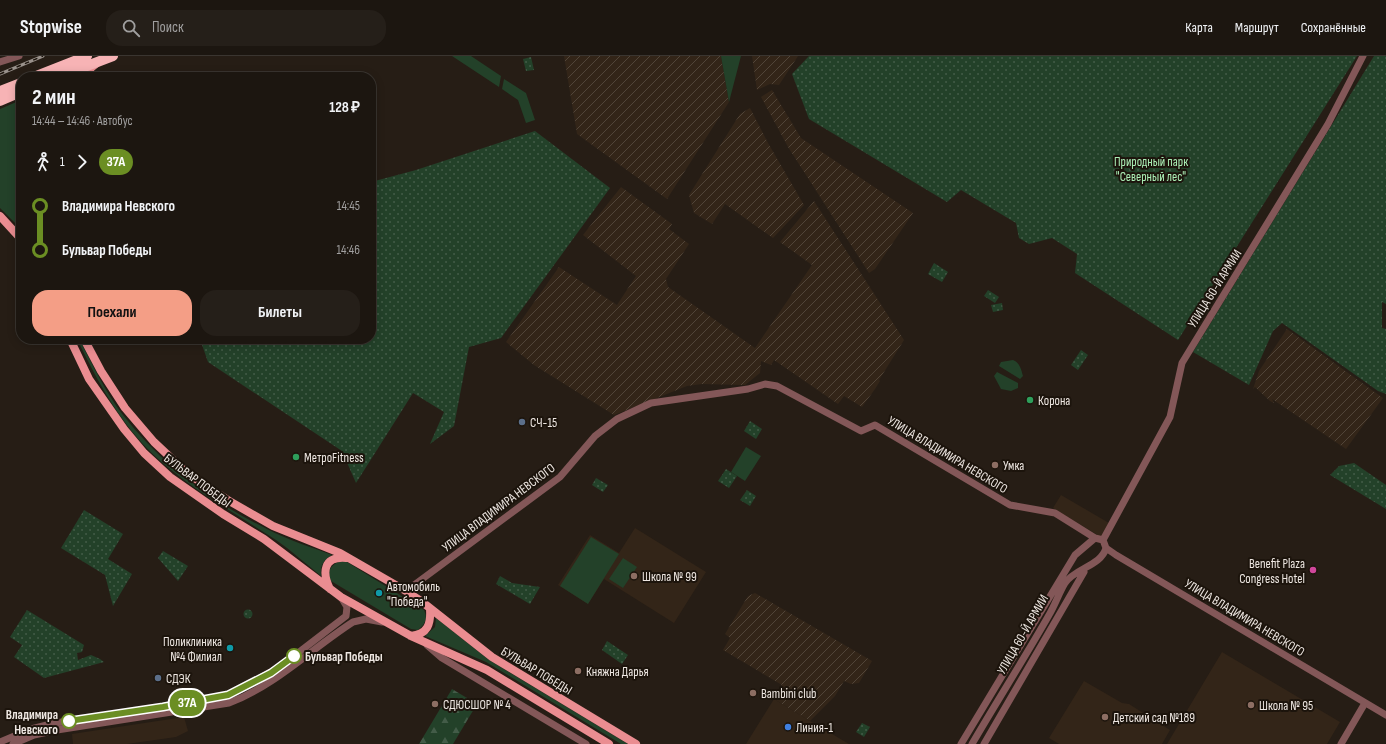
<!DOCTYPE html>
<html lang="ru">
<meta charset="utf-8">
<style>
:root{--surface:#1c1610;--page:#251f19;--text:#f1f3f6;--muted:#a09f9f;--line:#3a3530;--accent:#f49e86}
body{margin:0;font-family:"Sofia Sans Condensed",sans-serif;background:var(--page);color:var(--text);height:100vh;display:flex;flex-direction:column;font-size:15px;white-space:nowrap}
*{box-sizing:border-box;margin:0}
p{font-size:13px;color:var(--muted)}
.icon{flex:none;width:22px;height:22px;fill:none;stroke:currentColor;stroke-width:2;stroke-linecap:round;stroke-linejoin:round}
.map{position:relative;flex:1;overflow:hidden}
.side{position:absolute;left:16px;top:16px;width:360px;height:272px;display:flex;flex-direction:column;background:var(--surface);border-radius:16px;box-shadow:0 2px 10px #0003,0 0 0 1px var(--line)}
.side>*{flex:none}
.badge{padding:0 8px;border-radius:13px;font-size:14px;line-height:26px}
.map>.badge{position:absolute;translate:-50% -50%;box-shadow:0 0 0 2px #fff}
.legs{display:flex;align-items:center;gap:6px;height:44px;padding:0 16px;font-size:13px}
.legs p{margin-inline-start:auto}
.head{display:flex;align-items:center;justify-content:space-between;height:68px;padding:0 16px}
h1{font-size:22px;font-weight:700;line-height:30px}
.primary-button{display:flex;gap:8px;margin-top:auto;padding:8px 16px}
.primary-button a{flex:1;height:46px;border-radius:16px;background:var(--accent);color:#111;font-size:16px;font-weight:700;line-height:46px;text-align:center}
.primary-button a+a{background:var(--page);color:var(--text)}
ul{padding:0 16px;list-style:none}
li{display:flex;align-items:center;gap:14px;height:44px;font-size:15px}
li i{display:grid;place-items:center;width:6px;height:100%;margin:0 5px;background:currentColor}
li i::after{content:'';width:10px;height:10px;margin:-5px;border:3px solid;border-radius:50%;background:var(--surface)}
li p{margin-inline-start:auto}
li:first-child i{background:linear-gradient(#0000 50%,currentColor 0)}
li:last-child i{background:linear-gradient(currentColor 50%,#0000 0)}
header{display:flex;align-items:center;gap:24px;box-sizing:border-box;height:56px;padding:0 20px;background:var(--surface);border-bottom:1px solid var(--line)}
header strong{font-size:19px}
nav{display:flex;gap:22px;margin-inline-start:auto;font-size:14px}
.search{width:280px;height:36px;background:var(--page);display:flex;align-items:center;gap:10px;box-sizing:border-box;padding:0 14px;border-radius:16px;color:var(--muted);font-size:15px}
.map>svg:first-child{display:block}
</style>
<header>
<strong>Stopwise</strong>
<div class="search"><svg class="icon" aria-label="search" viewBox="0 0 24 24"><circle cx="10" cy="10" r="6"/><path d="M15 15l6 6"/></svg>Поиск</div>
<nav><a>Карта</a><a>Маршрут</a><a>Сохранённые</a></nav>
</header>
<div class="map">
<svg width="1386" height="688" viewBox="0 0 1386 688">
<defs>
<pattern id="industrial-furrows" width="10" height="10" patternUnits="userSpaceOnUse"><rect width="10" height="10" fill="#332518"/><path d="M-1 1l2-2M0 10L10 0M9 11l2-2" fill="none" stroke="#514539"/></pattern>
<pattern id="forest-firs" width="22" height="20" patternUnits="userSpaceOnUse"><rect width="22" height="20" fill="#234129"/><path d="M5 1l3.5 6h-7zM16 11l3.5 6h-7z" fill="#435c48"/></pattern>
<pattern id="park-dots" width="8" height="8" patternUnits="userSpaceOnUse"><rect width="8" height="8" fill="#234129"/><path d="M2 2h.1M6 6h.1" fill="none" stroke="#435c48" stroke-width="1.8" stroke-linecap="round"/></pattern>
</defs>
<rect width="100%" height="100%" fill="#261d15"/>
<path fill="#332518" d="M1061 439 1109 467 1101 481 1053 452Z
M635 472 706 516 674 567 604 523 588 548 558 529 590 479 619 497Z
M1222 596 1340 666 1327 688H1167Z
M1084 625 1122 647 1129 648 1170 674 1162 688H1059L1049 682Z
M774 643 810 665 849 688H746Z
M184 661 188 675 176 681 127 688H73L72 678Z"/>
<path fill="url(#industrial-furrows)" d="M564 0H721L729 46 667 143 577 78Z
M752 0H798L779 29 770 28 757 34Z
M772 34 801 82 913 157 875 213 869 217 788 91 761 41Z
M750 52 768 87 804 149 773 182 725 148 712 168 694 157 689 139 740 58Z
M621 131 672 168 669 173 689 188 666 223 668 231 755 292 812 209 780 186 814 145 904 284 879 324 880 325 875 333 862 351 844 340 838 348 774 304 771 309 761 305 760 317 745 329 702 328 687 330 614 359 534 309 506 286 559 211 617 249 636 220 583 179Z
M1287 273 1383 342 1346 393 1272 343 1274 347 1270 345 1255 331 1253 333 1259 315Z
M755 537 872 605 859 627 851 628 844 625 835 640 810 665 774 643 782 629 723 594 730 582 725 578 748 540Z"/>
<path fill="#234129" d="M452 0H471L501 20 499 31Z
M721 0H741L729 46Z
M504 23 526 37 535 64 526 67 518 44 502 33Z
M21 44V173L0 152V53Z
M77 283H79C93 309 105 336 123 359 161 408 212 446 267 473 288 484 311 491 332 499 323 504 320 510 321 520 306 508 292 495 276 484 229 453 180 428 141 386 113 355 95 320 77 283Z
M1013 304C1020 307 1021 313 1023 320L1020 323 999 310 1001 306Z
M997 316 1018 327V332L1011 335 1001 333 994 320Z
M746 391 761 400 745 425 731 416Z
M591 481 619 498 588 548 560 530Z
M623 502 637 511 623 532 609 523Z
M341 505 347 506 424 554C428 563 425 568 418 574L411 573 331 525C327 515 330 509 341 505Z
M436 562 489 604 628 688H621L486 606 425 580 435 571Z"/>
<path fill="url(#forest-firs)" d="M452 633 477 648 453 688H419Z"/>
<path fill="url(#park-dots)" d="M809 0H1357L1178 284 1075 217 1077 198 1052 182 1029 188 1019 182 1016 167 961 134 947 146 809 63 792 18Z
M1374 0H1386V248L1382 246V272L1386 273V338L1378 335 1282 267 1273 275 1249 329 1193 296Z
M531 1 534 14 526 15 523 3Z
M535 75 610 132 501 282 469 291 454 370 430 388 444 356 413 337 356 427 342 395 208 306 200 283H371V126L416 114Z
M934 207 948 216 942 226 928 218Z
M988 234 999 241 995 247 984 240Z
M1002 247 1003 254 993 256 991 249Z
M1081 294 1088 299 1078 314 1071 309Z
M750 365 762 373 756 383 744 375Z
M1354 407 1386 429V453L1330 419 1339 410Z
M726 413 737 420 729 432 718 425Z
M596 422 608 429 603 436 592 429Z
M747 434 756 440 750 450 740 444Z
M84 454 123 478 108 503 132 518 113 550 105 519 61 492Z
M163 495 188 510 178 525 158 502Z
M500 520 512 527 540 531 530 548 496 528Z
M243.5 558a4.5 4.5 0 1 1 9 0a4.5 4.5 0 1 1-9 0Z
M27 554 84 589 82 596 77 597 78 604 91 599 100 603 104 606 44 622 14 601 22 589 10 581Z
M607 585 628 599 622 608 602 594Z
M862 667 870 671 864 681 856 676Z"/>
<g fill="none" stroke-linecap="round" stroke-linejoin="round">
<path stroke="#835758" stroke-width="7" d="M0 6 19 0
M1103 484 1170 361 1182 307 1328 68 1363 0
M406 535 560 421 595 380 617 363 651 347 748 333 765 328 777 330 861 375 875 369 1010 449 1055 457 1095 482
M427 589 442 602 586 688
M0 686 31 673 55 667 163 651 228 639 241 633 281 610 346 560 347 551 341 541
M13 688 34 679 57 674 229 647C276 629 311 593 353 566L366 563 382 566
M961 688 1075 499 1095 482 1103 484 1106 492 1116 499 1386 659
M972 688C997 645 1024 603 1049 559 1055 549 1059 537 1065 527 1075 512 1101 510 1106 492
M984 688 1084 516
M1341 688 1365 647"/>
<path stroke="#ea8d91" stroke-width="8" d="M86 21 91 12 96 8
M0 160 21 183
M70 283 89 323 124 373 144 397 170 421 223 458 264 483 341 541 411 580 487 614 609 688
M84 283 101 315 125 352 154 386 188 418 231 446 273 470 340 497 406 535 421 545 492 601 636 688
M330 533C322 517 323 500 346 502
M411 580C428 578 431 568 430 553"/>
<path stroke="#f7b3b5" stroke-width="10" d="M34 21 87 0
M58 21 113 0
M0 35 21 27
M0 45 21 36"/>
<g stroke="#99918b" stroke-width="3">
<path id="rail" d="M0 18 43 0"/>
</g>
<use href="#rail" stroke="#1c140c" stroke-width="1.5" stroke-dasharray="4.5" stroke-linecap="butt"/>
</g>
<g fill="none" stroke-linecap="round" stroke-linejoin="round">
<g stroke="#fff" stroke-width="9">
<path id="line-1" d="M69 665 163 651 228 639 271 617 294 600"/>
</g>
<use href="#line-1" stroke="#6b8e23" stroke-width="6"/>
</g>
<g fill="#2e9e5b" stroke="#1c140c" stroke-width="1.5">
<circle cx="1030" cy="344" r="4"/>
<circle cx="296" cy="401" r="4"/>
</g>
<g fill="#5c6f8a" stroke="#1c140c" stroke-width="1.5">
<circle cx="522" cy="366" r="4"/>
<circle cx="158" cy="622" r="4"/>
</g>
<g fill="#8d6e63" stroke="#1c140c" stroke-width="1.5">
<circle cx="995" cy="409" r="4"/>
<circle cx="634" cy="520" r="4"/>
<circle cx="578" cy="615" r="4"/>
<circle cx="753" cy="637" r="4"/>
<circle cx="435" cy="648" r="4"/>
<circle cx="1251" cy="649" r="4"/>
<circle cx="1105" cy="661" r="4"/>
</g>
<circle fill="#d1479c" stroke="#1c140c" stroke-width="1.5" cx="1313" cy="514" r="4"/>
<g fill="#0f9aa8" stroke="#1c140c" stroke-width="1.5">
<circle cx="379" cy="537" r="4"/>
<circle cx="230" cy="592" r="4"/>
</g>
<g fill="#fff" stroke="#6b8e23" stroke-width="2">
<circle cx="294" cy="600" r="7"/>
<circle cx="69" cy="665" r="7"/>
</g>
<circle fill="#3f7fe0" stroke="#1c140c" stroke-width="1.5" cx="788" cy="671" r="4"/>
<g text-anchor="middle" stroke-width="4" stroke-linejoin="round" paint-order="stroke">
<g font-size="13" fill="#abefb6" stroke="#1c140c">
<text x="1151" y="110">Природный парк<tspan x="1151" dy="15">"Северный лес"</tspan></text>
</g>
<g font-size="13" fill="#eee7e2" stroke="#1c140c">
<text transform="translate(1214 232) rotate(-58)" y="5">УЛИЦА 60-Й АРМИИ</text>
<text transform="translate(948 398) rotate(31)" y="5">УЛИЦА ВЛАДИМИРА НЕВСКОГО</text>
<text transform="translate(198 424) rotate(37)" y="5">БУЛЬВАР ПОБЕДЫ</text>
<text transform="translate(498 451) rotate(-37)" y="5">УЛИЦА ВЛАДИМИРА НЕВСКОГО</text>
<text transform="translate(1245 561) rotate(31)" y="5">УЛИЦА ВЛАДИМИРА НЕВСКОГО</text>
<text transform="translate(1022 578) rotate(-60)" y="5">УЛИЦА 60-Й АРМИИ</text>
<text transform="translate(537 614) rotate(31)" y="5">БУЛЬВАР ПОБЕДЫ</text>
</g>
<g font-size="13" fill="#eee7e2" stroke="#1c140c" text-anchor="start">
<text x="1038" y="349">Корона</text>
<text x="530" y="371">СЧ-15</text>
<text x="304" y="406">МетроFitness</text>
<text x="1003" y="414">Умка</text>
<text x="1305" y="512" text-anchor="end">Benefit Plaza<tspan x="1305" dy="15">Congress Hotel</tspan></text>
<text x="642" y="525">Школа № 99</text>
<text x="387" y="535">Автомобиль<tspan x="387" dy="15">"Победа"</tspan></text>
<text x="222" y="590" text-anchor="end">Поликлиника<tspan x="222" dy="15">№4 Филиал</tspan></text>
<text x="586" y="620">Княжна Дарья</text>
<text x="166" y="627">СДЭК</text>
<text x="761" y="642">Bambini club</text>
<text x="443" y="653">СДЮСШОР № 4</text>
<text x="1259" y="654">Школа № 95</text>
<text x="1113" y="666">Детский сад №189</text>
<text x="796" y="676">Линия-1</text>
</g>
<g font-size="13" font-weight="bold" fill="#eee7e2" stroke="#1c140c" text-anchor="start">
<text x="305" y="605">Бульвар Победы</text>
<text x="58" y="663" text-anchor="end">Владимира<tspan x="58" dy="15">Невского</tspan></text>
</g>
</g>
</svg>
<b class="badge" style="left:187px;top:647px;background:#6b8e23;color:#fff">37А</b>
<section class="side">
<div class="head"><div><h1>2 мин</h1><p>14:44 – 14:46 · Автобус</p></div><b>128 ₽</b></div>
<div class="legs"><svg class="icon" aria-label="walk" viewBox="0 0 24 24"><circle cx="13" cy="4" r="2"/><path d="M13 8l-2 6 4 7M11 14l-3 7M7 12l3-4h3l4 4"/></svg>1<svg class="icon" aria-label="forward" viewBox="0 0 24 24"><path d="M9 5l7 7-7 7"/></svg><b class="badge" style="background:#6b8e23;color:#fff">37А</b></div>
<ul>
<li><i style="color:#6b8e23"></i><b>Владимира Невского</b><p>14:45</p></li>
<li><i style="color:#6b8e23"></i><b>Бульвар Победы</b><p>14:46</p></li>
</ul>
<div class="primary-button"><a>Поехали</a><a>Билеты</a></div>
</section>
</div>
